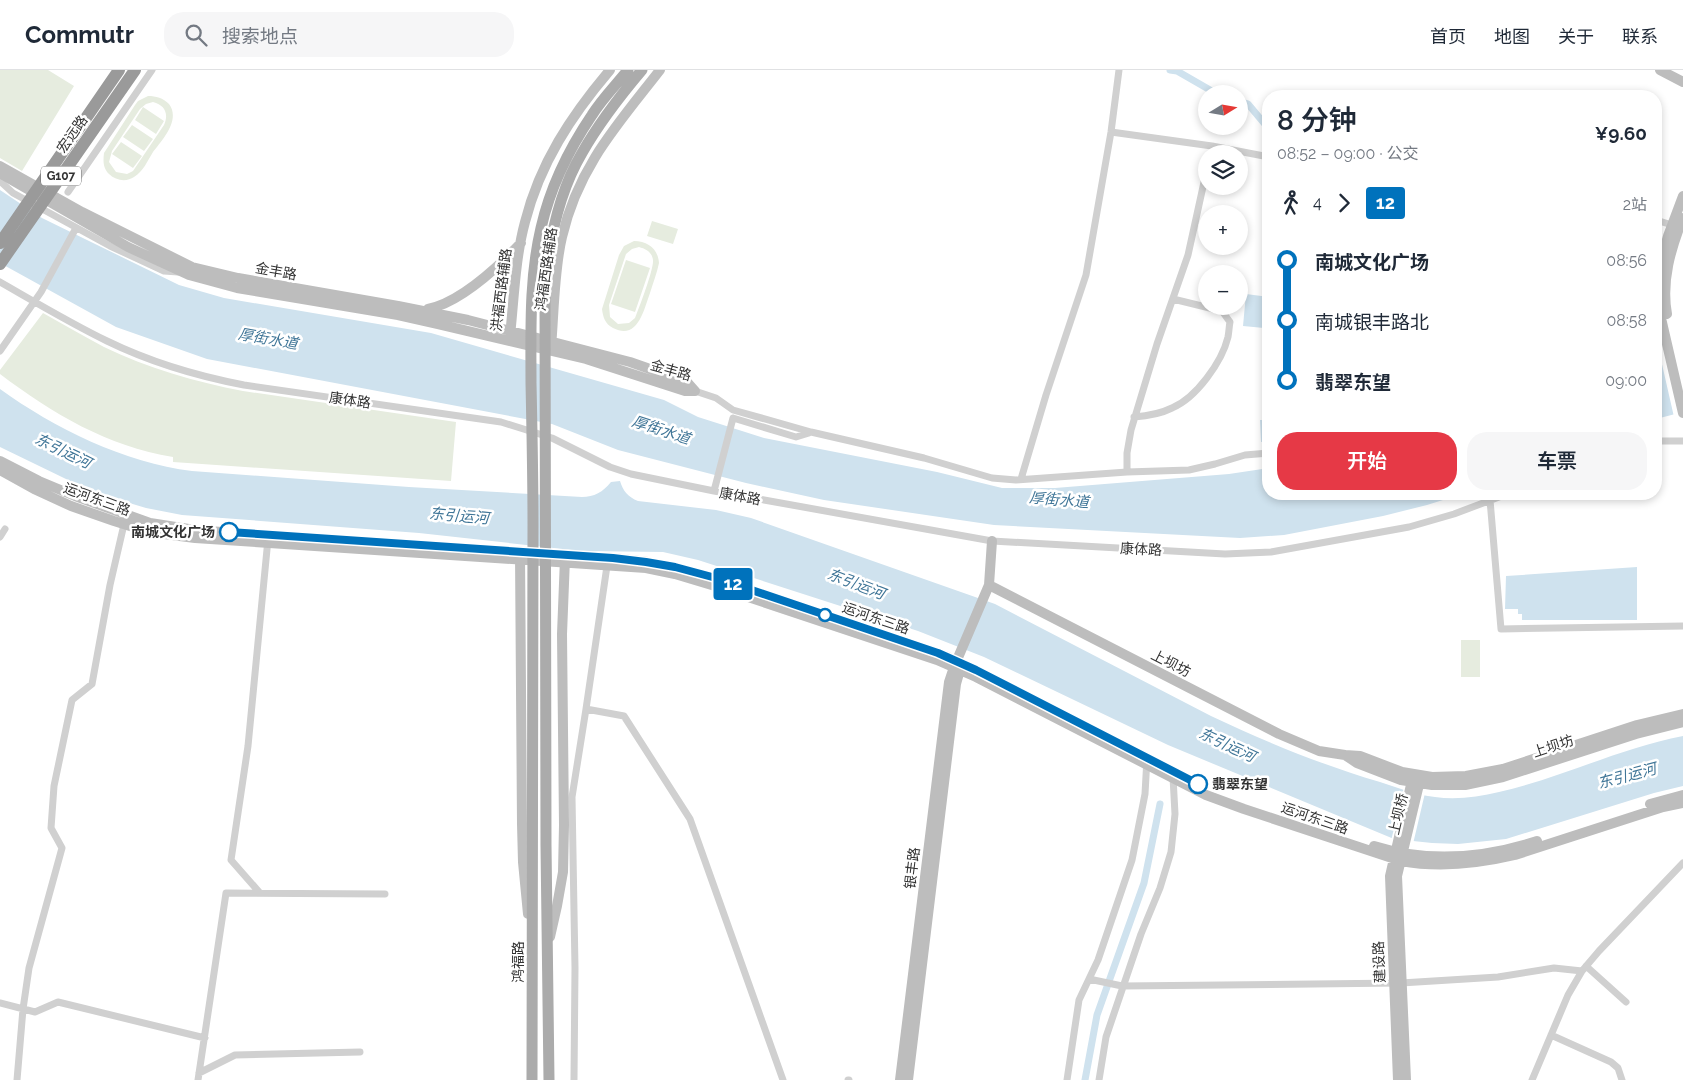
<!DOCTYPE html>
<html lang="zh">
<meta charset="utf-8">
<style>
:root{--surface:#fff;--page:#f6f6f7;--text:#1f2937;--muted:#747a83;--line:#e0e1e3;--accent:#e63946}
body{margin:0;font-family:Raleway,"Noto Sans SC",sans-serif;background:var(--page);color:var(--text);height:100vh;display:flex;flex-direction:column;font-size:19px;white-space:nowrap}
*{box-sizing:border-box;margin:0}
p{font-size:16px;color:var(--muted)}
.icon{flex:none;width:28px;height:28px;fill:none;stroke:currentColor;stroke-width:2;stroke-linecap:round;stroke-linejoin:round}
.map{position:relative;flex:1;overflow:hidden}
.sheet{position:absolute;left:1262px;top:20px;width:400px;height:410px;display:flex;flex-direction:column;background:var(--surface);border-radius:20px;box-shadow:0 2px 8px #0003}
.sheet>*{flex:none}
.badge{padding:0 10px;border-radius:4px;font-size:18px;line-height:32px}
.needle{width:32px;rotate:79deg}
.buttons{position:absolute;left:1198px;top:15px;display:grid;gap:10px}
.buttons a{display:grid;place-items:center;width:50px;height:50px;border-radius:50%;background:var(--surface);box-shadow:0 2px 8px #0003;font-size:25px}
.map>.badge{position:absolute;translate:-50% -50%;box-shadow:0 0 0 2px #fff}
.legs{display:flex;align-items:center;gap:8px;height:55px;padding:0 15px;font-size:16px}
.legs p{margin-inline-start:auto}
.summary{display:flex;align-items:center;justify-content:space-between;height:85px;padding:0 15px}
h1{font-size:28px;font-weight:600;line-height:38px}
.primary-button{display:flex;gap:10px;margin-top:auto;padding:10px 15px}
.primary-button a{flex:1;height:58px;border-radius:20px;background:var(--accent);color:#fff;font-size:20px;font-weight:600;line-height:58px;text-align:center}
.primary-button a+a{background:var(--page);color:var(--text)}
ul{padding:0 15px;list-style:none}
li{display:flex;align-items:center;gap:18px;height:60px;font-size:19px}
li i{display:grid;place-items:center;width:8px;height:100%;margin:0 6px;background:currentColor}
li i::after{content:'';width:12px;height:12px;margin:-6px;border:4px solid;border-radius:50%;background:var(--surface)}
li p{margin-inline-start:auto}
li:first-child i{background:linear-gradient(#0000 50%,currentColor 0)}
li:last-child i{background:linear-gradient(currentColor 50%,#0000 0)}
header{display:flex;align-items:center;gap:30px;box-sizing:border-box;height:70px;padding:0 25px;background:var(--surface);border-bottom:1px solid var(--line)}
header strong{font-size:24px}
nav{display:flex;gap:28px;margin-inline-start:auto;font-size:18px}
.search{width:350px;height:45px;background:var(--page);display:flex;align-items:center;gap:12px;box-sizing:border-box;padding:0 18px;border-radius:20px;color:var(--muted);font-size:19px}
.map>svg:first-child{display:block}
</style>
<header>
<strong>Commutr</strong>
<div class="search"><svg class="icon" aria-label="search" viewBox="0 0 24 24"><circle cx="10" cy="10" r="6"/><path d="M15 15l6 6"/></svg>搜索地点</div>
<nav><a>首页</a><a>地图</a><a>关于</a><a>联系</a></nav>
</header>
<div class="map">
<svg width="1683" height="1010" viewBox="0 0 1683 1010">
<rect width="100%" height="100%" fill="#fff"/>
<path fill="#e6ecdf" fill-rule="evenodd" d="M0 0H48L74 16 22 101 0 88Z
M148 26C156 26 163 28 169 34 181 50 162 70 153 82 148 90 143 102 134 107 127 112 116 111 109 104 103 98 103 91 104 83L135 35 138 31ZM153 32C165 35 169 44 164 55L133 101 127 104 116 102 109 92 112 81 140 39 146 34Z
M143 37 164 51 156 64 135 50Z
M132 55 153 69 144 81 123 67Z
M121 72 142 86 133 98 112 84Z
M652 151 678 159 673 174 647 166Z
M634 171C648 171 658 179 659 193 657 203 653 213 650 223 644 239 638 271 613 258 605 254 603 247 602 239L619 185 624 176ZM639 177C646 179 652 182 653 190 654 199 639 238 635 248L629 253 618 254 610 247 609 235 626 184 632 179Z
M626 190 650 198 635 242 611 234Z
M43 243C63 254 83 266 104 277 147 298 196 312 243 321L456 352 451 411 173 392V387C107 376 53 344 0 304V300Z
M1461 570H1480V607H1461Z"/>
<path fill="#cfe2ee" d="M0 120 42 148 179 215 224 228 431 263 664 330 698 347 764 368 937 402 1002 418H1055L1229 404 1269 398V424H1462L1427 435 1383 446 1284 465 1240 468 994 455 824 430 746 413 618 380 552 354 207 289 116 257 0 193Z
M1246 224 1269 227V252L1264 258 1243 256Z
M1683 282V342L1656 349V283Z
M0 319C54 358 125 393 192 401L409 417 582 427C594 427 603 422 611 412L620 411C623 421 628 427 638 431L716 440 751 448 995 534 1211 646C1266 672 1322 695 1380 712 1398 718 1416 725 1435 727 1456 730 1478 727 1499 722 1561 708 1620 678 1683 666V716L1654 723 1506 769 1458 774 1432 773 1394 769 1168 675 984 587 918 561 698 490 663 482 581 481 419 463 182 445 146 438 96 423 66 409 0 377Z
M1260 350H1269V371L1261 372Z
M1637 497V550H1522V544H1518V539H1505L1506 506Z"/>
<path fill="#fff" d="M1683 279V345L1674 347 1659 281Z
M1404 717 1425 723 1413 774 1391 771Z"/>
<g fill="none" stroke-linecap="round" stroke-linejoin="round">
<path stroke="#cfe2ee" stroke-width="7" d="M1170 0 1177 1 1217 24
M1239 31 1248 34 1269 59
M1085 1010 1097 945 1144 813 1160 734"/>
<path stroke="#d0d0d0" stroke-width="7" d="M1111 62 1212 76 1269 87
M0 111 13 123 110 176 164 201 178 202
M68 122 152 0
M1656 150 1672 155
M0 212C35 232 70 253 107 271 150 292 197 306 244 315L501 352 552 368 610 397 631 404 714 421 992 471 1225 484 1271 482 1409 457 1454 444 1507 424
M0 281 41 222 76 158
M695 321 716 328 733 340 811 362 924 388 992 408 1016 410 1127 402 1189 400 1215 394 1245 385 1269 383
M1134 347C1147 346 1160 344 1172 338 1196 328 1222 292 1228 267 1229 262 1229 257 1230 252L1222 241 1173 229
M1656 371H1683
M1127 402V383L1131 360 1157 274 1188 185 1206 103
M1021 409 1046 325 1086 205 1111 62 1119 0
M714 421 733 348 796 367 809 363
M1490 430 1501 559 1683 556
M0 467 5 459
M586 639 624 646 690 749 783 1010
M260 823 231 790 248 676 268 469
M1586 896 1626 932
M1089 909 1122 916 1401 913 1498 907 1554 898 1582 901
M0 933 35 942 58 932 205 968
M1551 965 1611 992 1618 998 1622 1010
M199 1003 235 985 360 982
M17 1010 23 939 29 898 62 778 51 758 54 716 72 630 92 614 110 515 125 450
M198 1010 226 823 385 824
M574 1010 575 898 572 727 586 639 607 496
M848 1010H849
M1067 1010 1079 930 1098 890 1132 790 1145 724 1147 688
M1099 1010 1106 967 1141 864 1160 818 1171 782 1175 744 1173 707
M1532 1010 1568 925 1582 901 1599 881 1683 793"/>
<path stroke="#bdbdbd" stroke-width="10" d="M1660 0 1683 12
M0 96 82 142 192 197 238 208 398 236 468 250 630 292 687 312 695 321
M3 105 128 177 189 205 237 218 398 245 438 254 586 289 685 321H695
M1683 126 1668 166 1662 188 1658 209 1657 231 1683 343
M428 239C461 232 497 198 521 173
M1667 244C1661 211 1671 178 1683 148
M510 266C514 229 515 189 525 152 540 93 571 46 610 0
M551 277C554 243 554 200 562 167 578 97 618 54 660 0
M0 391 39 411 75 426 150 453 195 460 264 465 613 488 648 492
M0 400 34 419 71 436 114 451 149 462 195 468 646 498 675 504 715 516 937 590 976 607 1206 725 1244 739 1401 791C1439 798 1477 794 1515 785L1663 737 1683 733
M520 484 522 754 523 792 528 844
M692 502 716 509 948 587
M989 515 1279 664 1319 681 1345 685
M1683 644 1637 655 1503 699 1466 706 1432 707 1402 702 1360 686 1345 685 1357 693 1401 710 1432 715H1465L1503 707 1636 664 1683 652
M1650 734 1683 725
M1374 776C1428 793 1484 788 1537 771
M550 867 557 836 563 802 564 755 562 564 565 488
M900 1010 949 612 954 597 989 515 992 471
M908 1010 956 614 960 600
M1398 1010 1390 806 1413 706
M1406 1010 1397 806 1421 706"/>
<path stroke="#ababab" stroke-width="11" d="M532 1010C532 825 533 639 533 454 533 407 532 360 531 313 531 261 529 209 541 158 550 118 569 79 592 45 602 29 616 15 628 0
M549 1010 546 775 545 215C549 171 559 122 582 83 599 53 620 26 642 0"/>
<path stroke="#9a9a9a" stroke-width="12" d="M0 173 119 0
M0 194 135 0"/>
</g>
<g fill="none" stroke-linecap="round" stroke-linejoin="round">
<g stroke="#fff" stroke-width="11">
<path id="line-1" d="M229 462 613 488 646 492 675 497 716 508 938 583 976 600 1198 714"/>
</g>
<use href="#line-1" stroke="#0072bc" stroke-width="8"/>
</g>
<g fill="#fff" stroke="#0072bc" stroke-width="2.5">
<circle cx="229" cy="462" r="9"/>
<circle cx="825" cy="545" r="6"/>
<circle cx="1198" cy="714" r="9"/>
</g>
<g text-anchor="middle" stroke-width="5" stroke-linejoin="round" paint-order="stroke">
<rect fill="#fff" stroke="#707070" stroke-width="1" x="41" y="96.5" width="40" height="19" rx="4"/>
<g font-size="12" font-weight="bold" fill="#333">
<text x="61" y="110">G107</text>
</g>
<g font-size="14" fill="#333" stroke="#fff">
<text transform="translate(72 64) rotate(-55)" y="5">宏远路</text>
<text transform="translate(546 199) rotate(-82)" y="5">鸿福西路辅路</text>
<text transform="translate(276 201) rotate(10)" y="5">金丰路</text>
<text transform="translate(501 220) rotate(-83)" y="5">洪福西路辅路</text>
<text transform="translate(671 300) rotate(16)" y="5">金丰路</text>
<text transform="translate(350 330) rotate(8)" y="5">康体路</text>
<text transform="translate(740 426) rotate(10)" y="5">康体路</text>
<text transform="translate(97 429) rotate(20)" y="5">运河东三路</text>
<text transform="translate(1141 479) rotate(3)" y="5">康体路</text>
<text transform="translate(876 548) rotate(19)" y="5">运河东三路</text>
<text transform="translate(1171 593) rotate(27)" y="5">上坝坊</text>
<text transform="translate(1553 676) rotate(-18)" y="5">上坝坊</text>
<text transform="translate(1398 744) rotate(-77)" y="5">上坝桥</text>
<text transform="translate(1315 748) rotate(19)" y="5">运河东三路</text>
<text transform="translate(912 798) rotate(-83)" y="5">银丰路</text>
<text transform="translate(518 892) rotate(-90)" y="5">鸿福路</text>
<text transform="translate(1379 892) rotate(-93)" y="5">建设路</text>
</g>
<g font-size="14" font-weight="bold" fill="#333" stroke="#fff" text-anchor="end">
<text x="215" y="467">南城文化广场</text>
<text x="1212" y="719" text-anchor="start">翡翠东望</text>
</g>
<g font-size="15" font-style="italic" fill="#3f7597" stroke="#fff">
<text transform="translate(268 269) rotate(10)" y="5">厚街水道</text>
<text transform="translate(661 360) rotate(18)" y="5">厚街水道</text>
<text transform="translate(63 381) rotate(26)" y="5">东引运河</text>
<text transform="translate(1059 430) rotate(5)" y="5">厚街水道</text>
<text transform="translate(459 446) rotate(5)" y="5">东引运河</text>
<text transform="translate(856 514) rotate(21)" y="5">东引运河</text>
<text transform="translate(1227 675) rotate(25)" y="5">东引运河</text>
<text transform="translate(1627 706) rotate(-15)" y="5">东引运河</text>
</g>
</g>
</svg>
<div class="buttons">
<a><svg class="needle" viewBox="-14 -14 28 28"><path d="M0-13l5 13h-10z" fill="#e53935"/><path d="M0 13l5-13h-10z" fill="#747a83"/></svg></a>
<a><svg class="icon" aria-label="layers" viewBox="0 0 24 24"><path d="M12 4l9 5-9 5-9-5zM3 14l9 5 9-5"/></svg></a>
<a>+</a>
<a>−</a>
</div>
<b class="badge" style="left:733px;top:514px;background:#0072bc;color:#fff">12</b>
<section class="sheet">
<div class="summary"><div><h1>8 分钟</h1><p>08:52 – 09:00 · 公交</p></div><b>¥9.60</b></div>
<div class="legs"><svg class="icon" aria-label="walk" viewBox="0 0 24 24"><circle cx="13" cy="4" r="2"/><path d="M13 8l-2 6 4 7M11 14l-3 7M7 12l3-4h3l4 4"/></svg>4<svg class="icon" aria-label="forward" viewBox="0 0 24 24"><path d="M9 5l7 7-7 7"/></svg><b class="badge" style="background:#0072bc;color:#fff">12</b><p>2站</p></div>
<ul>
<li><i style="color:#0072bc"></i><b>南城文化广场</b><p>08:56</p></li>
<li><i style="color:#0072bc"></i><span>南城银丰路北</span><p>08:58</p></li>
<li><i style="color:#0072bc"></i><b>翡翠东望</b><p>09:00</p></li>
</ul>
<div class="primary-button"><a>开始</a><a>车票</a></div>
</section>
</div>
